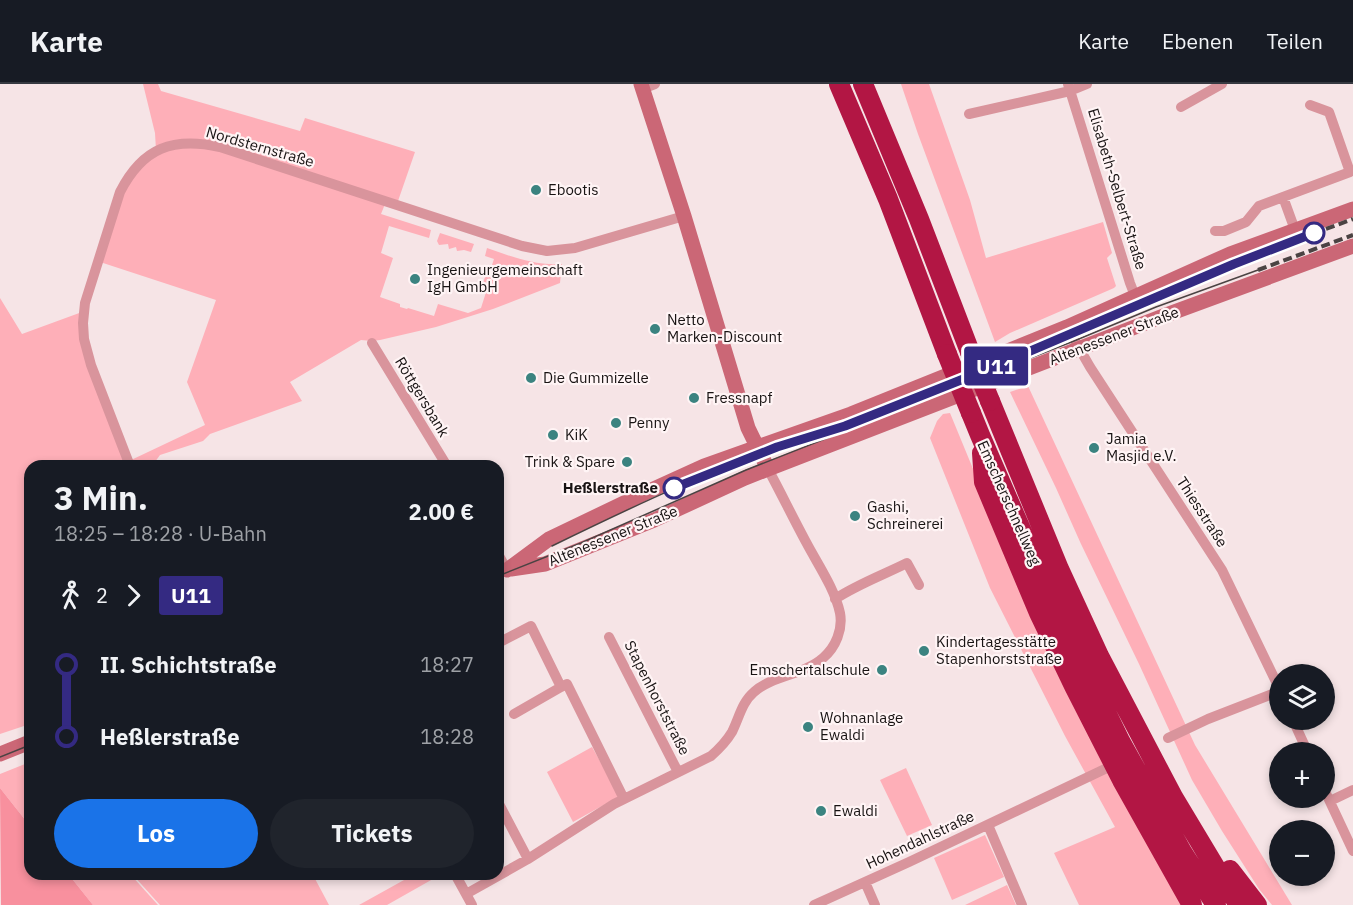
<!DOCTYPE html>
<html lang="de">
<meta charset="utf-8">
<style>
:root{--surface:#171b24;--page:#20242c;--text:#f1f3f6;--muted:#9ea1a6;--line:#363941;--accent:#1a73e8}
body{margin:0;font-family:"IBM Plex Sans",sans-serif;background:var(--page);color:var(--text);height:100vh;display:flex;flex-direction:column;font-size:22px;white-space:nowrap}
*{box-sizing:border-box;margin:0}
p{font-size:20px;color:var(--muted)}
.icon{flex:none;width:33px;height:33px;fill:none;stroke:currentColor;stroke-width:2;stroke-linecap:round;stroke-linejoin:round}
.map{position:relative;flex:1;overflow:hidden}
.sheet{position:absolute;left:24px;top:376px;width:480px;height:420px;display:flex;flex-direction:column;background:var(--surface);border-radius:18px;box-shadow:0 3px 9px #0003}
.sheet>*{flex:none}
.badge{padding:0 12px;border-radius:4px;font-size:21px;line-height:39px}
.controls{position:absolute;left:1269px;top:580px;display:grid;gap:12px}
.controls a{display:grid;place-items:center;width:66px;height:66px;border-radius:50%;background:var(--surface);box-shadow:0 3px 9px #0003;font-size:30px}
.map>.badge{position:absolute;translate:-50% -50%;box-shadow:0 0 0 3px #fff}
.legs{display:flex;align-items:center;gap:9px;height:66px;padding:0 30px;font-size:20px}
.legs p{margin-inline-start:auto}
.summary{display:flex;align-items:center;justify-content:space-between;height:102px;padding:0 30px}
h1{font-size:33px;font-weight:700;line-height:45px}
.button{display:flex;gap:12px;margin-top:auto;padding:12px 30px}
.button a{flex:1;height:69px;border-radius:36px;background:var(--accent);color:#fff;font-size:24px;font-weight:700;line-height:69px;text-align:center}
.button a+a{background:var(--page);color:var(--text)}
ul{padding:0 30px;list-style:none}
li{display:flex;align-items:center;gap:21px;height:72px;font-size:22px}
li i{display:grid;place-items:center;width:9px;height:100%;margin:0 8px;background:currentColor}
li i::after{content:'';width:15px;height:15px;margin:-8px;border:4px solid;border-radius:50%;background:var(--surface)}
li p{margin-inline-start:auto}
li:first-child i{background:linear-gradient(#0000 50%,currentColor 0)}
li:last-child i{background:linear-gradient(currentColor 50%,#0000 0)}
header{display:flex;align-items:center;gap:36px;box-sizing:border-box;height:84px;padding:0 30px;background:var(--surface);border-bottom:2px solid var(--line)}
header strong{font-size:28px}
nav{display:flex;gap:33px;margin-inline-start:auto;font-size:21px}
.map>svg:first-child{display:block}
</style>
<header>
<strong>Karte</strong>
<nav><a>Karte</a><a>Ebenen</a><a>Teilen</a></nav>
</header>
<div class="map">
<svg width="1353" height="821" viewBox="0 0 1353 821">
<rect width="100%" height="100%" fill="#f6e4e6"/>
<path fill="#feafb8" d="M143 0H158L161 7 300 47 305 34 415 68 398 117 220 62 156 66 155 49Z
M901 0H929L970 116 986 174 1103 138 1112 169 1107 174 1116 202 1114 204 1010 249 995 258 918 50Z
M202 60 385 120 381 130 431 146 429 154 389 142 381 169 393 174 380 213 400 220V223L407 225 408 224 434 232 438 220 468 229 481 224 488 202 483 199 487 187H490L494 175 485 172 487 164C512 173 536 182 562 180L560 199 493 225 436 243 380 256 372 257 361 256 290 298 302 317 210 350 203 357 160 371 152 382H131L129 377 205 341 187 298 216 216 100 178 128 98 156 69Z
M440 149 474 160 471 168 464 166 457 167 456 163 449 165 448 160 439 161 437 157Z
M0 214 22 250 82 228 81 239 127 382H30V640L0 650Z
M1028 302 1195 661 1292 821H1272L1259 805 1222 747 1192 696 1139 580 1081 460 1056 404 1010 308Z
M950 329 1018 494 1186 821H1079L1054 769 1115 743 1065 652 990 504 930 354 937 337 943 330Z
M592 663 620 712 573 738 547 688Z
M30 678V742L0 704V690Z
M906 684 932 741 907 752 880 696Z
M985 751 1004 793 952 816 934 774Z
M69 791H131L158 821H93Z
M133 791H313L329 821H160Z
M413 791H440L387 821H359Z
M1007 801 1016 821H965Z"/>
<path fill="#f8909e" d="M0 704 30 742V790L69 791 93 821H1Z"/>
<g fill="none" stroke-linecap="round" stroke-linejoin="round">
<path stroke="#d9949c" stroke-width="10" d="M1068 0 1130 199 1135 212
M642 5 655 0
M1181 23 1222 0
M969 30 1070 7 1087 0
M1283 113 1295 146
M1215 147H1224L1246 138 1259 122 1350 88 1329 28 1310 21
M1067 243 1090 283 1222 486 1280 606
M372 259 447 382
M130 382 91 281 84 255 83 239 85 219 120 108C143 63 173 53 220 63L522 162 547 167 575 164 684 132
M498 470 507 486
M835 515C858 500 883 491 907 479L919 501
M609 553 678 688
M498 559 531 542 561 603 567 600 624 715
M514 630 561 603
M1293 636 1308 669
M1168 654 1208 635 1280 607
M1324 705 1353 767
M1330 717 1353 706
M498 718 528 775
M988 741 1022 821
M455 790 472 821
M865 798 875 821
M466 810 528 775 614 720 711 672C719 665 726 658 732 648 739 634 742 618 754 608 773 591 804 591 823 574 836 563 843 545 840 529 835 505 817 479 806 458 793 434 781 409 768 385
M814 821 909 778 1107 684"/>
<path stroke="#cb6776" stroke-width="15" d="M641 0 684 132 748 344 768 385
M511 485 545 480 654 436 745 394 768 385 1166 231 1353 162
M507 486 549 455 647 408 704 382 851 330 1067 243 1230 170 1353 125
M0 670 30 658"/>
<path stroke="#b21644" stroke-width="20" d="M839 0 888 115 947 270
M863 0 919 135 970 268
M990 317 1059 485 1099 572 1173 713 1218 788 1239 821
M971 329 980 351 1056 526 1120 657 1182 768 1216 821
M982 369 984 398 1039 529 1074 602 1122 696 1192 821
M1230 786 1257 821"/>
<path stroke="#4b4343" stroke-width="1.5" d="M1118 230 1250 173
M552 462C636 421 720 381 809 353
M498 492 581 459 746 386 1074 257 1156 223 1258 186
M0 673 30 661"/>
<path stroke="#4b4343" stroke-width="4" stroke-dasharray="9 4.5" stroke-linecap="butt" d="M1250 173 1353 135
M1258 186 1353 151"/>
<path stroke="#b21644" stroke-width="20" d="M970 268 990 317
M947 270 971 329"/>
</g>
<g fill="none" stroke-linecap="round" stroke-linejoin="round">
<g stroke="#fff" stroke-width="14">
<path id="line-1" d="M674 404 777 363 845 342 981 288 1234 180 1314 149"/>
</g>
<use href="#line-1" stroke="#342a82" stroke-width="9"/>
</g>
<g fill="#3b8380" stroke="#fff4f5" stroke-width="2">
<circle cx="536" cy="106" r="6"/>
<circle cx="415" cy="195" r="6"/>
<circle cx="655" cy="245" r="6"/>
<circle cx="531" cy="294" r="6"/>
<circle cx="694" cy="314" r="6"/>
<circle cx="616" cy="339" r="6"/>
<circle cx="553" cy="351" r="6"/>
<circle cx="1094" cy="364" r="6"/>
<circle cx="627" cy="378" r="6"/>
<circle cx="855" cy="432" r="6"/>
<circle cx="924" cy="567" r="6"/>
<circle cx="882" cy="586" r="6"/>
<circle cx="808" cy="643" r="6"/>
<circle cx="821" cy="727" r="6"/>
</g>
<g fill="#fff" stroke="#342a82" stroke-width="3">
<circle cx="1314" cy="149" r="10"/>
<circle cx="674" cy="404" r="10"/>
</g>
<g text-anchor="middle" stroke-width="4.5" stroke-linejoin="round" paint-order="stroke">
<g font-size="15" fill="#181313" stroke="#fff4f5">
<text transform="translate(260 63) rotate(16)" y="5">Nordsternstraße</text>
<text transform="translate(1117 105) rotate(73)" y="5">Elisabeth-Selbert-Straße</text>
<text transform="translate(1114 252) rotate(-21)" y="5">Altenessener Straße</text>
<text transform="translate(422 313) rotate(59)" y="5">Röttgersbank</text>
<text transform="translate(1009 419) rotate(66)" y="5">Emscherschnellweg</text>
<text transform="translate(1202 428) rotate(57)" y="5">Thiesstraße</text>
<text transform="translate(613 452) rotate(-22)" y="5">Altenessener Straße</text>
<text transform="translate(657 614) rotate(63)" y="5">Stapenhorststraße</text>
<text transform="translate(920 756) rotate(-25)" y="5">Hohendahlstraße</text>
</g>
<g font-size="15" fill="#181313" stroke="#fff4f5" text-anchor="start">
<text x="548" y="111">Ebootis</text>
<text x="427" y="191">Ingenieurgemeinschaft<tspan x="427" dy="17">IgH GmbH</tspan></text>
<text x="667" y="241">Netto<tspan x="667" dy="17">Marken-Discount</tspan></text>
<text x="543" y="299">Die Gummizelle</text>
<text x="706" y="319">Fressnapf</text>
<text x="628" y="344">Penny</text>
<text x="565" y="356">KiK</text>
<text x="1106" y="360">Jamia<tspan x="1106" dy="17">Masjid e.V.</tspan></text>
<text x="615" y="383" text-anchor="end">Trink &amp; Spare</text>
<text x="867" y="428">Gashi,<tspan x="867" dy="17">Schreinerei</tspan></text>
<text x="936" y="563">Kindertagesstätte<tspan x="936" dy="17">Stapenhorststraße</tspan></text>
<text x="870" y="591" text-anchor="end">Emschertalschule</text>
<text x="820" y="639">Wohnanlage<tspan x="820" dy="17">Ewaldi</tspan></text>
<text x="833" y="732">Ewaldi</text>
</g>
<g font-size="15" font-weight="bold" fill="#181313" stroke="#fff4f5" text-anchor="end">
<text x="658" y="409">Heßlerstraße</text>
</g>
</g>
</svg>
<div class="controls">
<a><svg class="icon" aria-label="layers" viewBox="0 0 24 24"><path d="M12 4l9 5-9 5-9-5zM3 14l9 5 9-5"/></svg></a>
<a>+</a>
<a>−</a>
</div>
<b class="badge" style="left:996px;top:282px;background:#342a82;color:#fff">U11</b>
<section class="sheet">
<div class="summary"><div><h1>3 Min.</h1><p>18:25 – 18:28 · U-Bahn</p></div><b>2.00 €</b></div>
<div class="legs"><svg class="icon" aria-label="walk" viewBox="0 0 24 24"><circle cx="13" cy="4" r="2"/><path d="M13 8l-2 6 4 7M11 14l-3 7M7 12l3-4h3l4 4"/></svg>2<svg class="icon" aria-label="forward" viewBox="0 0 24 24"><path d="M9 5l7 7-7 7"/></svg><b class="badge" style="background:#342a82;color:#fff">U11</b></div>
<ul>
<li><i style="color:#342a82"></i><b>II. Schichtstraße</b><p>18:27</p></li>
<li><i style="color:#342a82"></i><b>Heßlerstraße</b><p>18:28</p></li>
</ul>
<div class="button"><a>Los</a><a>Tickets</a></div>
</section>
</div>
